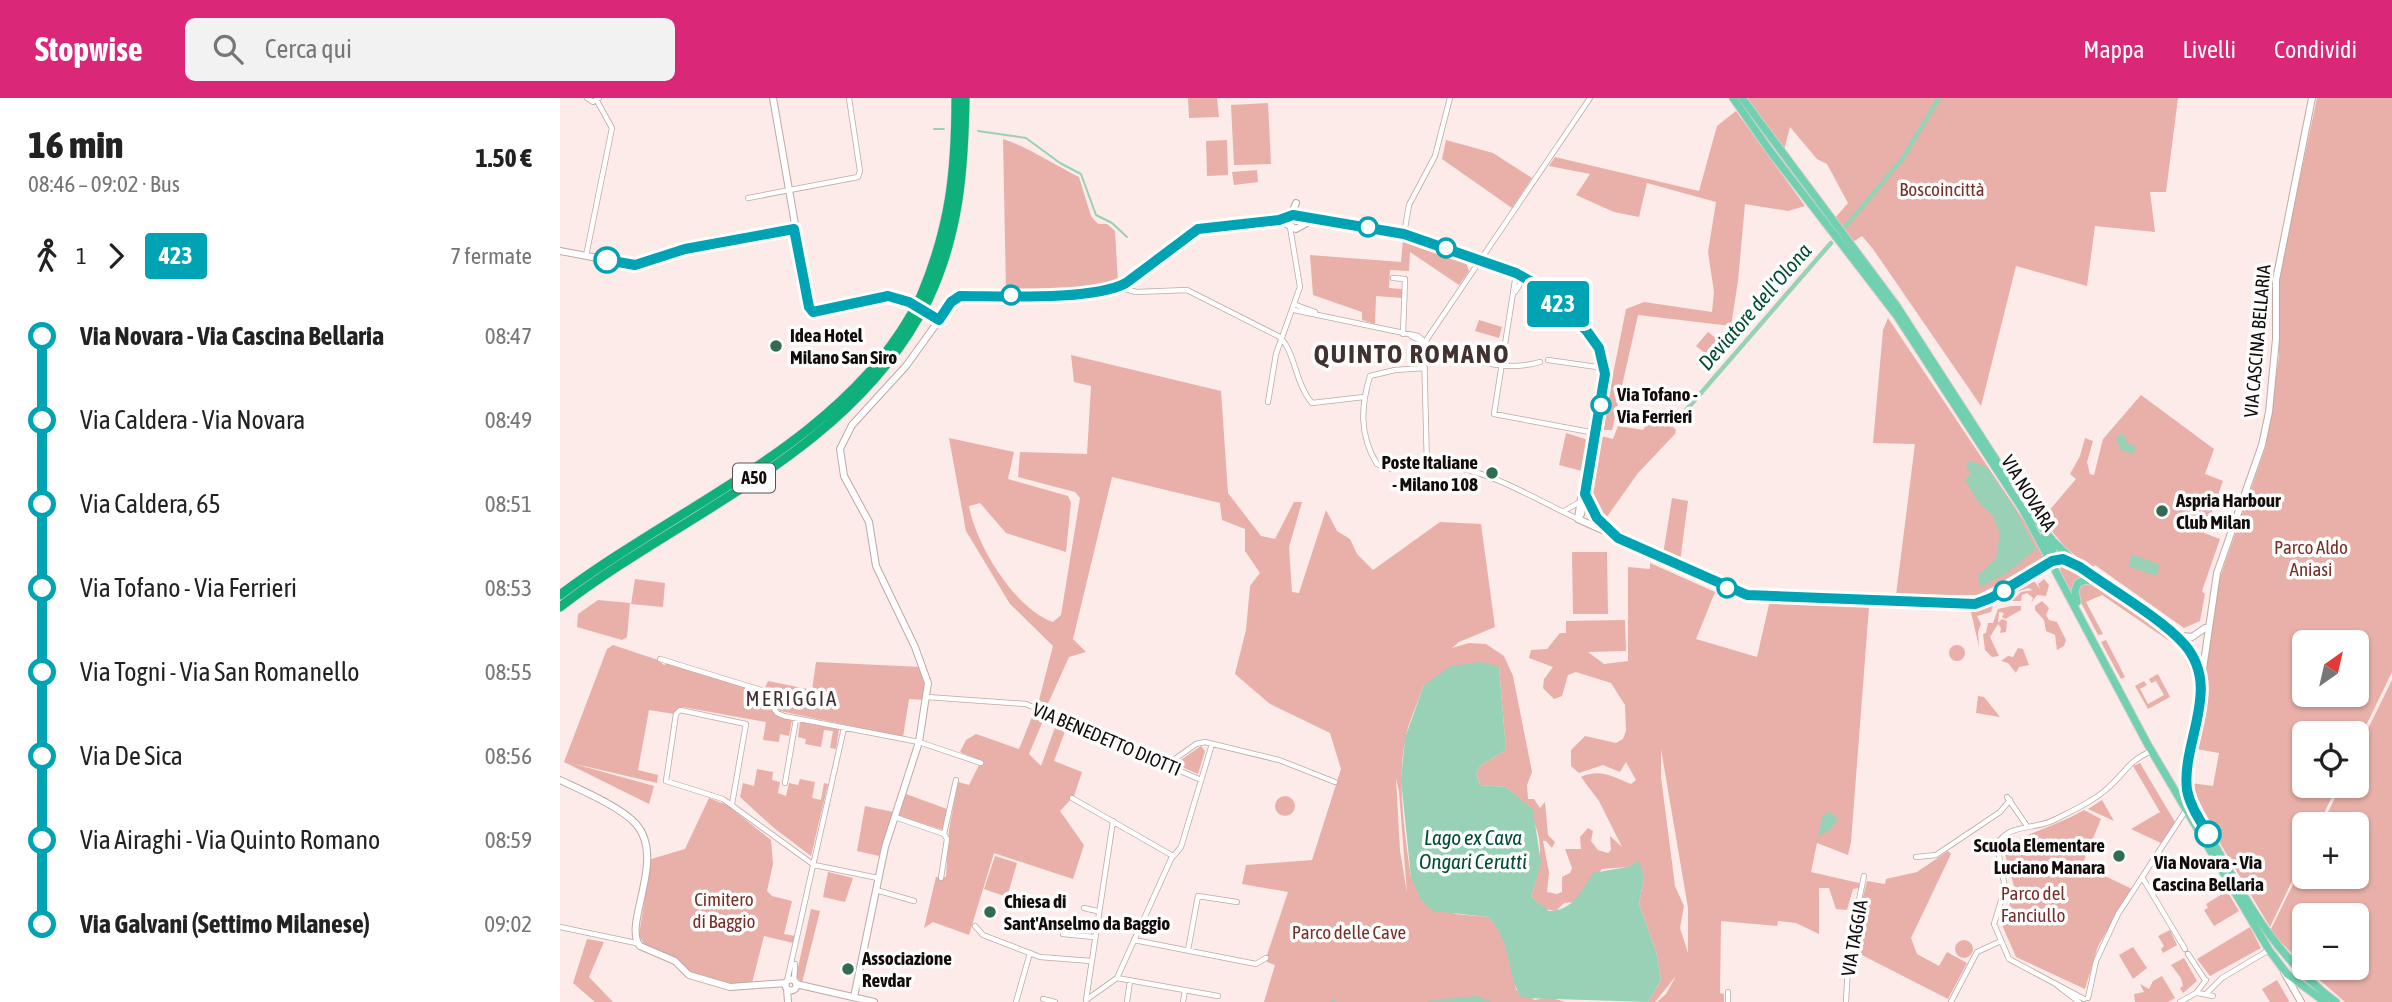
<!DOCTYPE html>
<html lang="it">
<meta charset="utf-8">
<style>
:root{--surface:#fff;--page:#f2f2f2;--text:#222;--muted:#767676;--accent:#db2777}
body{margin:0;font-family:"Asap Condensed",sans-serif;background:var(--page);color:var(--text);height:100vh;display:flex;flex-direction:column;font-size:26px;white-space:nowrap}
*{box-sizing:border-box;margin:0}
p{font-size:23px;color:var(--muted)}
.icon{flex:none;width:38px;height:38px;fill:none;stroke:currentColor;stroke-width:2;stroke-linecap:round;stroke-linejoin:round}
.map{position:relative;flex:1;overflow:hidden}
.details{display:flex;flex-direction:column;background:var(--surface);width:560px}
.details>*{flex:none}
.badge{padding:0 14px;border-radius:5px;font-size:24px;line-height:46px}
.needle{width:46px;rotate:34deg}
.controls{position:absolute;left:1732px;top:532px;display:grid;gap:14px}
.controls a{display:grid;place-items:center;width:77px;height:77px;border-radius:10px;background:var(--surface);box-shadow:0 2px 5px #0004;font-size:35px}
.map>.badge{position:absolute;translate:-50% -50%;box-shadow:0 0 0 4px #fff}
.legs{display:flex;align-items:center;gap:10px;height:77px;padding:0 28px;font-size:23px}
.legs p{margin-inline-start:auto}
.overview{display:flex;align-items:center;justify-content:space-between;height:119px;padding:0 28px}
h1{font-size:38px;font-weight:800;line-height:52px}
ul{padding:0 28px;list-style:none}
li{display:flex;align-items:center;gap:24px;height:84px;font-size:26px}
li i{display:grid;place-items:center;width:10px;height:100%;margin:0 9px;background:currentColor}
li i::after{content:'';width:18px;height:18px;margin:-9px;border:5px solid;border-radius:50%;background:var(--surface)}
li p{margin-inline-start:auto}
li:first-child i{background:linear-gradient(#0000 50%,currentColor 0)}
li:last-child i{background:linear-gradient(currentColor 50%,#0000 0)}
header{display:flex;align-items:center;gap:42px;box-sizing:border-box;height:98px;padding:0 35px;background:var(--accent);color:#fff}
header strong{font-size:33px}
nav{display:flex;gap:38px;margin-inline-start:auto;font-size:24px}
.search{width:490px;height:63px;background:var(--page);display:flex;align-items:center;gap:18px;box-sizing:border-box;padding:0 24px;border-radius:10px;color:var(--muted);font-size:26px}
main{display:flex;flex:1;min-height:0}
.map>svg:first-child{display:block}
</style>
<header>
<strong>Stopwise</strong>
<div class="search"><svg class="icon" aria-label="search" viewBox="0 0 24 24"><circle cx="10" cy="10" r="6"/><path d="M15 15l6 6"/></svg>Cerca qui</div>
<nav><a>Mappa</a><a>Livelli</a><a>Condividi</a></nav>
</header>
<main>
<section class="details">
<div class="overview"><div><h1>16 min</h1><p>08:46 – 09:02 · Bus</p></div><b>1.50 €</b></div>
<div class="legs"><svg class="icon" aria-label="walk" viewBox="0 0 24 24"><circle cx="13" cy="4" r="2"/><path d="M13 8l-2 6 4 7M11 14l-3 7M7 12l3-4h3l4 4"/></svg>1<svg class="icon" aria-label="forward" viewBox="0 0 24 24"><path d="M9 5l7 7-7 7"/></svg><b class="badge" style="background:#00a3b4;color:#fff">423</b><p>7 fermate</p></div>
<ul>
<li><i style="color:#00a3b4"></i><b>Via Novara - Via Cascina Bellaria</b><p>08:47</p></li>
<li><i style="color:#00a3b4"></i><span>Via Caldera - Via Novara</span><p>08:49</p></li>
<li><i style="color:#00a3b4"></i><span>Via Caldera, 65</span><p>08:51</p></li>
<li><i style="color:#00a3b4"></i><span>Via Tofano - Via Ferrieri</span><p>08:53</p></li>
<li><i style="color:#00a3b4"></i><span>Via Togni - Via San Romanello</span><p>08:55</p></li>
<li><i style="color:#00a3b4"></i><span>Via De Sica</span><p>08:56</p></li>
<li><i style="color:#00a3b4"></i><span>Via Airaghi - Via Quinto Romano</span><p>08:59</p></li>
<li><i style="color:#00a3b4"></i><b>Via Galvani (Settimo Milanese)</b><p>09:02</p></li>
</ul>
</section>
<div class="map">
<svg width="1832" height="904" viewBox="0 0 1832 904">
<rect width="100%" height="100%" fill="#fcebe8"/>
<path fill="#e8b0a8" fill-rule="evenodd" d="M628 0H657L659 19 629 20Z
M1185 0H1618L1606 94H1590L1595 134 1535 128 1527 188 1456 168 1421 308 1313 151 1302 138 1293 144 1275 120 1288 105 1267 66 1257 61 1230 29 1224 52Z
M1757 0H1832V574L1797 646V635H1745V688H1777L1759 726H1745V756L1710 829 1632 698 1631 685 1653 688 1659 655 1636 651 1657 488 1706 348 1719 258V179ZM1745 544H1797V597H1745Z
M708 5 711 66 674 67 671 7Z
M1176 13 1245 108 1228 113 1185 106 1178 183 1171 228 1078 217 1052 332H1042L1066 211 1084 204 1152 214 1154 194 1148 154 1156 104 1087 85 1079 119 1054 114 1016 97 1030 76 989 68 995 59 1139 93 1157 28Z
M443 41C470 50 493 66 519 79L531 118 538 126H547L555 133 558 184 530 190 446 193Z
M667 42 668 77 647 78 646 43Z
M886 42 933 55 972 80 952 110 882 61Z
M697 72 698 84 674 87 672 74Z
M843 141 905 162 909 173 899 187 850 154 849 173 830 172 829 190 842 191V200L816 198 815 226 802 222V214L753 197 750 157 841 164Z
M1328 220 1469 430 1485 460 1418 497H1336L1355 346 1313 345 1323 232Z
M919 222 942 229 939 240 915 233Z
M1148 234 1158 242 1146 256 1136 248Z
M511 257 661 293 668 395 701 438 715 441 734 404H742L729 449 732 494 739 495 766 412 777 433 790 441 797 456 813 472 880 424 921 426 935 529 899 544 892 550 909 545 926 546 944 558 953 578 972 674 967 687 968 701H974L980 710 985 704 988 737 995 744 992 750 986 743H983L989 774 987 794 997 796 1002 794V779L1010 775 1012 770 1005 751H1021L1020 739 1028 730 1033 733 1031 743 1038 752 1048 755 1051 752 1050 738 1062 749 1039 703 1021 679C1039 670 1054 679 1071 686L1076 682 1066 664 1060 674 1043 667 1019 675 1011 668V652L1025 638 1056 645 1063 641 1066 633 1065 607 1051 585 1016 574 1008 577 1002 598 994 601 983 590 984 581 993 569 969 560 971 552 987 551 1000 535H1006V523L1065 522 1066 553 1028 554 1044 566 1068 563V469L1090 471V465L1155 494 1136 541 1197 559 1210 502 1309 509 1291 744 1288 757 1257 745 1251 774 1299 785V790L1293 791 1287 812 1276 811 1269 790H1259V836L1236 825 1218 823 1217 828 1161 823 1160 895 1164 896V904H1097L1106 896 1116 878 1095 904H1088L1101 882 1096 853 1079 806 1084 779 1078 764 1067 769 1042 771 1014 804 1004 805 996 813 985 811 971 799C986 751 985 724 946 689L920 687 916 675 921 667 946 652 939 569 864 587C858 605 848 624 845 643 837 682 845 739 851 779L895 816 929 819C947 839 953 866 956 892L975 902 988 899 1006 904H704L715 867 707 864 706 860 728 794 682 786 686 767 752 762 781 671 770 635 710 606 675 576 686 532 690 488 700 475 685 453V431L662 422 660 405 552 379 513 541 526 554 509 559 486 610 478 606 493 548 450 506 406 433 389 340 454 354 448 381 508 398 511 404 506 454 446 435 420 405 409 408C416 447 455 511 493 524L501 517 520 400 515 394 458 379 460 354 527 356 531 288 514 284ZM1101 651 1128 810V855L1120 830 1124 808 1115 788 1101 679ZM836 680 839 694 847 795 840 753Z
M1581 297 1654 351 1645 376 1663 383 1644 435 1660 441 1642 493 1645 496 1640 523 1624 530 1535 467 1532 471 1505 449 1482 421 1516 381 1510 376 1520 358 1525 340 1533 343 1527 364 1530 376 1534 377 1543 341Z
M1093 315 1102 317 1116 332 1115 336 1078 375 1044 423 1030 396 1041 338 1053 341 1058 328 1083 332Z
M1006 335 1028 342 1022 373 999 367Z
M1112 400 1128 403 1120 464 1103 457Z
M1012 454H1047L1048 516H1013Z
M1501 467 1509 468 1527 481 1512 495 1500 473Z
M75 481 105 485 103 509 71 506Z
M1484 481 1489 487 1486 498 1477 497 1471 505 1473 500 1467 495 1462 497 1461 503H1452L1461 494 1473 492 1468 490 1456 494 1451 502 1439 504 1470 484 1474 483 1480 491 1478 486Z
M1522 485 1531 486C1563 506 1626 537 1637 575 1640 586 1636 601 1634 612V582L1621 551 1542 497 1526 504 1543 536 1538 537 1518 499 1517 490Z
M38 502 70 505 67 539 62 542 17 529 18 516Z
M1482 503 1489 510 1486 517 1489 522 1497 524 1506 542 1504 548 1497 552 1495 537 1486 533 1484 522 1475 512V508Z
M1433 507 1431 514 1417 518 1421 526 1418 534 1419 549 1411 514Z
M1451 508H1461V512L1445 521 1442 519 1444 515 1439 514 1438 525 1442 521 1447 523 1446 534 1440 535 1441 530 1438 526 1430 539 1439 558 1432 559 1425 552 1423 536 1426 535 1428 525H1433L1438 511Z
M1546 542 1565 579 1561 581 1541 544Z
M53 547 98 562 104 567 107 565 199 594 217 617 232 622 229 638 220 636 219 644 203 642 206 624 123 609 114 616 89 612 78 672 98 677 97 685 11 665 94 688 89 706 4 664 47 551Z
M1389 555a8 8 0 1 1 16 0a8 8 0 1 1-16 0Z
M1458 550 1463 551 1469 567 1459 569 1456 575 1448 565 1441 563 1448 558 1453 559Z
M256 564 361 569 365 589 364 602 349 601 343 639 220 613 204 592 208 583 252 592Z
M1598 576 1610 599 1588 611 1575 588 1584 583 1587 587 1580 591 1588 606 1604 597 1596 583 1591 585 1589 581Z
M1832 582V904H1785L1746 870H1797V817H1745V869L1710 833 1745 762V779H1797V726H1762L1781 688H1797V653Z
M1418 598 1424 599 1440 619 1416 615Z
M474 614 485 618 469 656 481 668 497 624 507 628 494 663 522 674 514 698 500 713 524 747 513 781 434 755 409 837 373 824 364 830 376 779H386L389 732 398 684 409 687 421 663 400 654 406 642 416 636 459 651Z
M240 624 279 631 276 651 270 650 273 633 264 632 261 649 245 646 246 641 238 639Z
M641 648 645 653 638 676 615 666Z
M1580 665 1615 724 1601 745 1571 731 1600 714 1573 668Z
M197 671 213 674 212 682 220 684 218 695 226 698 229 685 238 687 240 681 255 684 252 700 261 702 264 685 268 686 251 758 214 730 180 699 183 685 194 688Z
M346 696 387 711 383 732 339 718Z
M715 708a10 10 0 1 1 20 0a10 10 0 1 1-20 0Z
M149 700 167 707 211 742 213 766 207 793 212 798 232 803 224 836 235 838 233 845 204 838 192 885 171 886 128 873 116 860 84 846 79 837 91 761 125 751Z
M1542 702 1554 723 1528 711Z
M305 708 333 714 319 758 297 753Z
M1524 712 1541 721 1522 767 1572 791 1538 848 1525 891 1456 859 1442 827 1455 792 1443 749C1470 734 1498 727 1524 712Z
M1388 753 1391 756 1351 840 1357 856 1379 868 1387 854 1407 865 1388 901 1294 853 1292 842 1307 783 1325 786 1326 781 1357 774Z
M435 758 457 765 447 799 424 791Z
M268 774 293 780 285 804 263 799Z
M1667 793 1679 813 1654 828 1644 812 1648 810 1646 806Z
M251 811 260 813 242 885 236 878Z
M1690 829 1701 850 1650 878 1637 861Z
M1610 832 1617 847 1603 855 1601 851 1604 848 1598 838Z
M27 841 44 844 29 879 53 904H35L13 885Z
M1395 851a9 9 0 1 1 18 0a9 9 0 1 1-18 0Z
M1573 849 1587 870 1573 881 1559 857Z
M1624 860 1637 883 1623 895 1620 890 1623 888 1621 880 1611 867Z
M1602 878 1615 900 1608 904H1575L1574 896 1584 894 1580 886 1589 891 1593 883Z
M1717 882 1729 903 1728 904H1710L1702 891Z"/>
<path fill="#98d1b5" d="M1561 336H1564L1566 344 1576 349 1573 356 1561 352 1556 341Z
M1409 363 1427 369 1455 411 1476 451 1447 475 1420 489 1418 477 1436 461 1440 436 1433 418 1419 405 1405 382 1411 375 1406 369Z
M1572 456 1600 467 1596 478 1568 468Z
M921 564 939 569 946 652 921 667 916 675 920 687 946 689 973 712 981 765 971 799 989 813C1013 813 1021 793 1033 775L1067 769 1079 763 1084 779 1079 806 1096 853 1101 882 1088 904 962 900C947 881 953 846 929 819L873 813 861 802 851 779 841 682 845 640 864 587 891 568Z
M1269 714 1278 720 1271 731 1258 739 1262 719Z
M917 898 932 904H867L872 902Z"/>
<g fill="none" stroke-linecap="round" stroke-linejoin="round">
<path stroke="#98d1b5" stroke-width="2" d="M374 31H384
M418 33 466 40 500 65 521 76 536 117 552 125 567 139"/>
<path stroke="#98d1b5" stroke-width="4.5" d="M1286 128 1343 60 1379 0
M1115 325 1271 145
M773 903V904"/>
<g stroke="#bda9a6" stroke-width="6">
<path id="minor" d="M27 0 33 4 39 0
M188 100 298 79 300 73 289 0
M844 136 849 107 875 58 890 0
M26 158 52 30 37 3
M956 176 934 316 1035 335
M833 180 845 181 843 236
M558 189 576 194 627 192 718 238C735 250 734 284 752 305L804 299
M955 194 965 178
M736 207 755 214
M734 212 858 238 866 245
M851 238 866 245
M864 252C904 257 940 276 980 264
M988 262 1044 270
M865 270 835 272 810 278C801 308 799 337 817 366 835 377 861 366 881 368 928 370 976 402 1018 421
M708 304 716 256 740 189 730 129
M867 368 864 252 867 241 1030 0
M1004 413 1018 405
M100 561 201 592 217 615 224 618 359 644 421 665
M367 599 466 606 641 682
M608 666 636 646 645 644 719 662 775 684
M225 685 236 621
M1447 699 1467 728
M512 700 613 758
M172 706 186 626 120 612 116 616 106 683 163 701 254 767 318 780
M335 719 384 736
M1356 759 1376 757 1440 714 1450 702
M1582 779 1625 851
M381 780 387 741 384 736 396 682
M316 792 354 803
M524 810 537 813
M415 828 423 837 480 859 531 863
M0 829 76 845
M503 836 534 839
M574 842 696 866 706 860
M628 852 638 798 677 804
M1628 856 1645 882
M557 880 658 898
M227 883 284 630
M234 883 235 866
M1498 888 1519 904
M1638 895 1653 898
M1647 895 1662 880 1709 852
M1528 900 1536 863 1558 816 1626 712
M483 901 495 904
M1524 901 1449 861 1434 826 1445 790 1437 747C1448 725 1475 732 1494 722 1512 713 1536 702 1550 688 1569 671 1565 666 1591 653
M526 902 557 880 611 761 621 749 652 646
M526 902 553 723
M456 904 470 855
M567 904 570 883
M623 904 625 892
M1168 904V894
M1286 904 1289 850 1304 778
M1391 904 1417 854 1441 843
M1620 904 1636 895 1646 882"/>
</g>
<g stroke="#bda9a6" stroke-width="8">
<path id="tertiary" d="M213 0 250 212 258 215 328 198 349 204 379 222
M731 118 736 105
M719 122 736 131 754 121
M0 153 75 167 125 151 234 131
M1025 397 1033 415 1051 434
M1018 421 1187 497 1415 506 1431 500 1492 463
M1018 421 1022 393
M1614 537 1632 539 1645 530
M1642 578 1657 475 1702 347 1709 314 1716 241V182L1752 0
M0 682C21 692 61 709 76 726 107 761 62 827 80 848L115 863 129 877 170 889 226 885
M1724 874 1741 904
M225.5 887a5.5 5.5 0 1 1 11 0a5.5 5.5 0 1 1-11 0Z
M236 886 314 904
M227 891 228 904
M294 899 325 749 359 644 368 585 355 549 316 468 309 424 284 378 280 351 292 327 346 268 395 200 552 191 638 131 719 122 736 117 844 136 970 181 1026 232 1039 250 1045 270 1043 294 1021 416 1018 421"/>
</g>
<g stroke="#d0cece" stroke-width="9">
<path id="primary" d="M1173 0 1210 53 1337 218 1463 412 1588 647 1709 852 1727 876 1765 904
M1182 0 1336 207 1449 382
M1469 413 1493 443 1520 469
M1484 438 1493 453 1492 462
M1492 463 1503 461 1520 469 1618 540 1630 554 1639 572 1640 596 1627 689 1632 707C1675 780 1706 853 1776 904
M1517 504 1515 493 1518 485 1525 482 1537 484"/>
</g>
<g stroke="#d0cece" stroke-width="10">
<path id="motorway" d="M361 198C390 129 396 74 396 0
M368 202C399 137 404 71 405 0
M0 497C115 410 278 345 351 217
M0 509C121 416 280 358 358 220"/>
</g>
<use href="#minor" stroke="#fff" stroke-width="4.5"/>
<use href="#tertiary" stroke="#fff" stroke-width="6"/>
<use href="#primary" stroke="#70d0b0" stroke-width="7"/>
<use href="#motorway" stroke="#10b07c" stroke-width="9"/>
<g stroke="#d0cece" stroke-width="10" stroke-linecap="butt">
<path id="motorway-bridge" d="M351 217 361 198
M358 220 368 202"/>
</g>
<use href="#motorway-bridge" stroke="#10b07c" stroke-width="9"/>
</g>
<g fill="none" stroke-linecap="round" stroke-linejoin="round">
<g stroke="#fff" stroke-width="16">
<path id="line-1" d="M47 162 75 167 125 151 234 131 249 209 253 214 328 198 349 204 379 222 391 204 400 198C440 198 533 203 566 185L638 131 719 122 733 117 844 136 956 175 979 188 1026 232 1039 250 1045 276 1025 396 1037 420 1058 440 1187 497 1415 506 1431 500 1492 463 1503 461 1520 469C1549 490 1602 521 1624 546 1663 590 1621 644 1627 692 1630 708 1640 722 1648 736"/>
</g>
<use href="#line-1" stroke="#00a3b4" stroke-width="10"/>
</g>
<g fill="#fff" stroke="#00a3b4" stroke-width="3.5">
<circle cx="808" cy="129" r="9"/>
<circle cx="886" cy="150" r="9"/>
<circle cx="47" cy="162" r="12"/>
<circle cx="451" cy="197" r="9"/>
<circle cx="1041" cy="307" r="9"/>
<circle cx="1167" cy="490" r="9"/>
<circle cx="1444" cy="493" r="9"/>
<circle cx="1648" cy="736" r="12"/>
</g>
<g fill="#336b52" stroke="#fdfdfd" stroke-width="2.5">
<circle cx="216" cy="248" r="7"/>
<circle cx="932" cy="375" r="7"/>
<circle cx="1602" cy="413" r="7"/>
<circle cx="1559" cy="758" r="7"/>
<circle cx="430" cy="814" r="7"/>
<circle cx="288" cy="871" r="7"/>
</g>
<g text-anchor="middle" stroke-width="7" stroke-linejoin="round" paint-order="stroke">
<rect fill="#fdfdfd" stroke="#585454" stroke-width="2" x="173" y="365.5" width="42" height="29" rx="5"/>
<g font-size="18" font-weight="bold" fill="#120c0b">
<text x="194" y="386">A50</text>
</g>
<g font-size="19" fill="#763029" stroke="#fdfdfd">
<text x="1382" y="98">Boscoincittà</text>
<text x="1751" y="456">Parco Aldo<tspan x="1751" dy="22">Aniasi</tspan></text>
<text x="1473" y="802">Parco del<tspan x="1473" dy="22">Fanciullo</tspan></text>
<text x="164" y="808">Cimitero<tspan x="164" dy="22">di Baggio</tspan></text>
<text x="789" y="841">Parco delle Cave</text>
</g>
<g font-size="19" font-weight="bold" fill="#120c0b" stroke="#fdfdfd" text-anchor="start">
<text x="230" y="244">Idea Hotel<tspan x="230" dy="22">Milano San Siro</tspan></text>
<text x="918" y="371" text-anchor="end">Poste Italiane<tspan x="918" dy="22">- Milano 108</tspan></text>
<text x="1616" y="409">Aspria Harbour<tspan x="1616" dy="22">Club Milan</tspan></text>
<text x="1545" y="754" text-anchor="end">Scuola Elementare<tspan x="1545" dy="22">Luciano Manara</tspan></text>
<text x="444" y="810">Chiesa di<tspan x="444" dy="22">Sant'Anselmo da Baggio</tspan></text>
<text x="302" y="867">Associazione<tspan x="302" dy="22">Revdar</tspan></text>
</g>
<g font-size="19" fill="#120c0b" stroke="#fdfdfd">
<text transform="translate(1697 243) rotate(-85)" y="7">VIA CASCINA BELLARIA</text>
<text transform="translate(1469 395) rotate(58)" y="7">VIA NOVARA</text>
<text transform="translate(547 641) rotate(23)" y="7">VIA BENEDETTO DIOTTI</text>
<text transform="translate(1294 840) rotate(-80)" y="7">VIA TAGGIA</text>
</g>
<g font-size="19" font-weight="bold" fill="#120c0b" stroke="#fdfdfd" text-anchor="start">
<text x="1057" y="303">Via Tofano -<tspan x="1057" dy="22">Via Ferrieri</tspan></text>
<text x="1648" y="771" text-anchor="middle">Via Novara - Via<tspan x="1648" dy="22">Cascina Bellaria</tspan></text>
</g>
<g font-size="21" font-style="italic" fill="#004c33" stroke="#fdfdfd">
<text transform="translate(1195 209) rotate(-49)" y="7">Deviatore dell'Olona</text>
<text x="913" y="747">Lago ex Cava<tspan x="913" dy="24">Ongari Cerutti</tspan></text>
</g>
<g font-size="21" letter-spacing="2" fill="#42322f" stroke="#fdfdfd">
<text x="232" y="608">MERIGGIA</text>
</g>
<g font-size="26" font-weight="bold" letter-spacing="2" fill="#42322f" stroke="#fdfdfd">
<text x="852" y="265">QUINTO ROMANO</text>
</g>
</g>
</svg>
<div class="controls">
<a><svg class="needle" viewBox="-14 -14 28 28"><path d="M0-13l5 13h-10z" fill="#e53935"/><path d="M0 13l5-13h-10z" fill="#767676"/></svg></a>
<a><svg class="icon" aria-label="locate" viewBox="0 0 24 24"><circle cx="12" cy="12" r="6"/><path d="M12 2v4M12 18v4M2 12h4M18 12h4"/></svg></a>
<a>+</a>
<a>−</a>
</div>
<b class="badge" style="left:998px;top:206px;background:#00a3b4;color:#fff">423</b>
</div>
</main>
